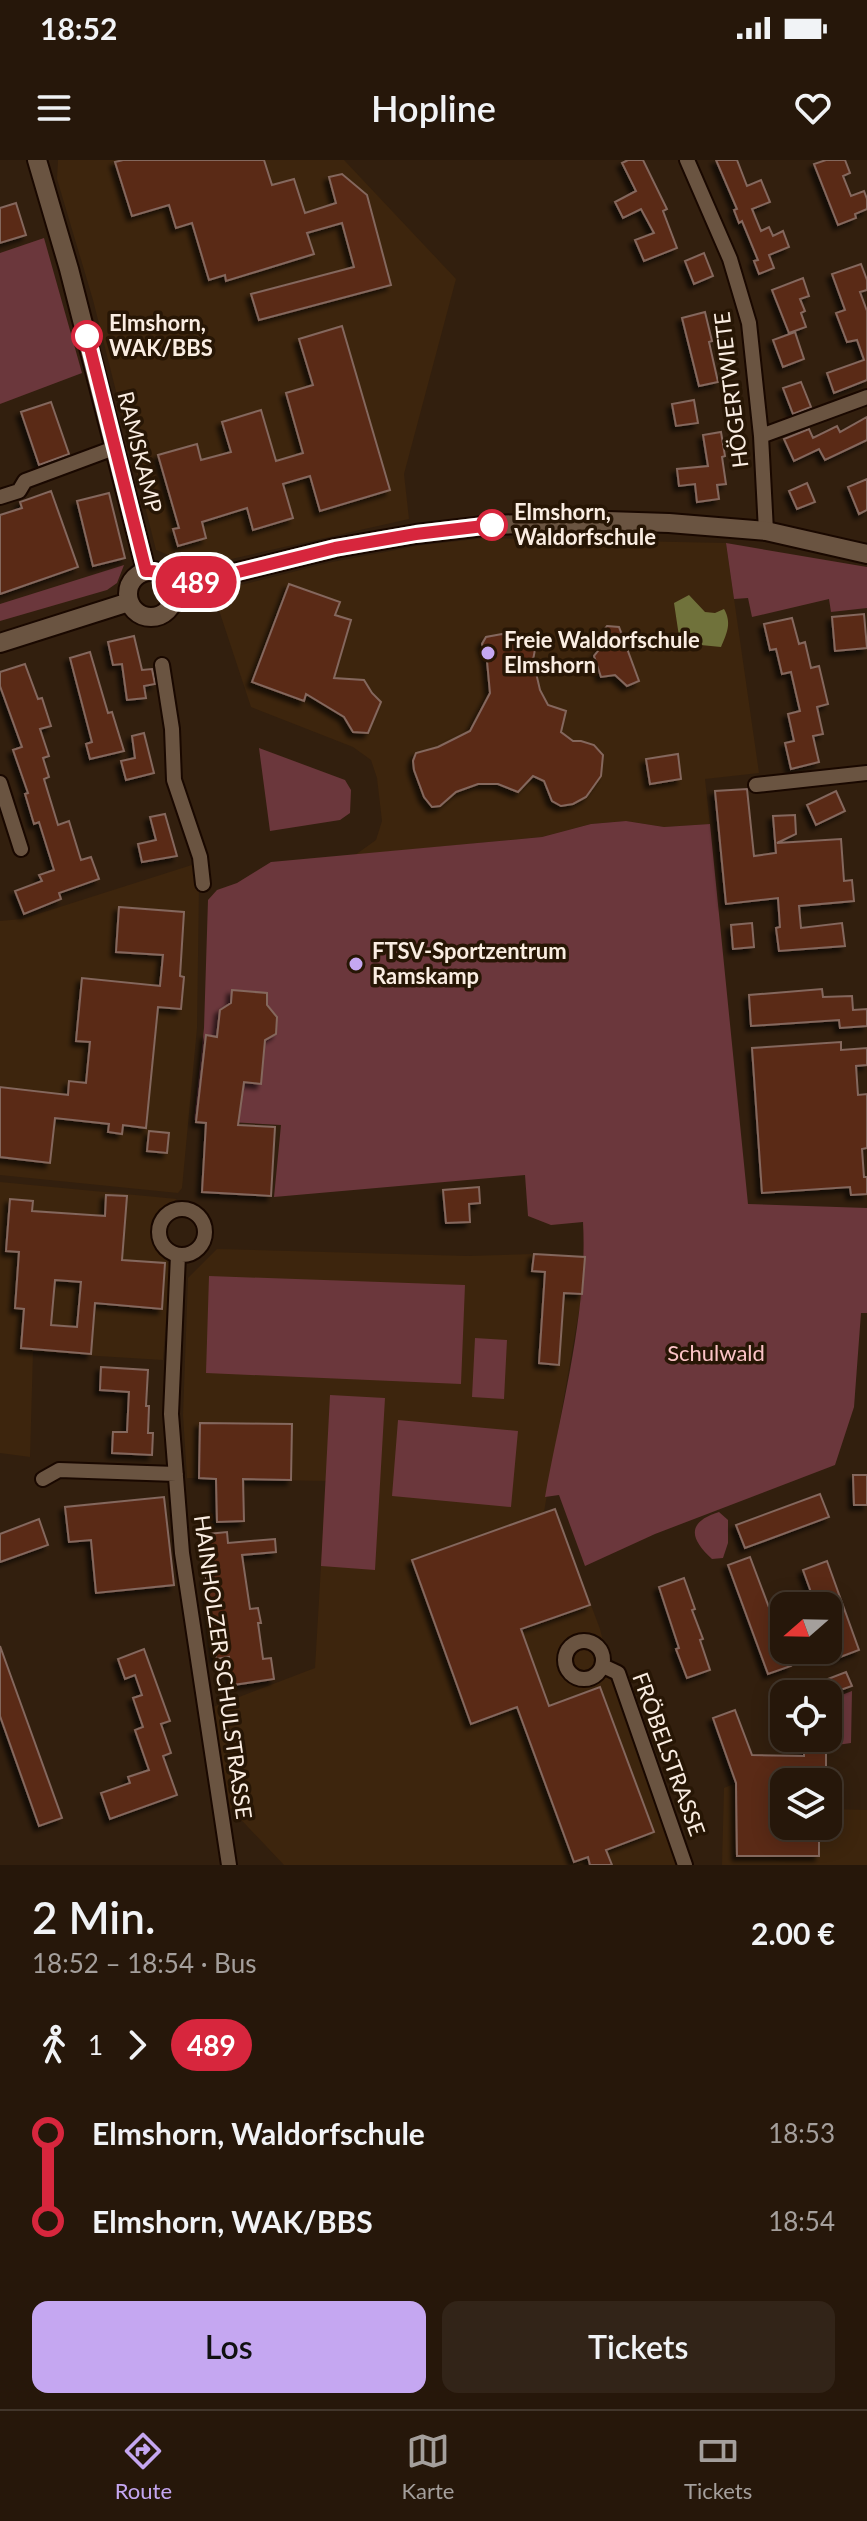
<!DOCTYPE html>
<html lang="de">
<meta charset="utf-8">
<style>
:root{--surface:#26170a;--page:#322418;--text:#f1f3f6;--muted:#a49f9c;--line:#42362b;--accent:#c5a7f1}
body{margin:0;font-family:Lato,sans-serif;background:var(--page);color:var(--text);height:100vh;display:flex;flex-direction:column;font-size:30px;white-space:nowrap}
*{box-sizing:border-box;margin:0}
p{font-size:26px;color:var(--muted)}
.icon{flex:none;width:44px;height:44px;fill:none;stroke:currentColor;stroke-width:2;stroke-linecap:round;stroke-linejoin:round}
.map{position:relative;height:1705px;overflow:hidden}
.details{display:flex;flex-direction:column;background:var(--surface);flex:1}
.details>*{flex:none}
.badge{padding:0 16px;border-radius:26px;font-size:28px;line-height:52px}
.needle{width:52px;rotate:250deg}
.controls{position:absolute;left:770px;top:1432px;display:grid;gap:16px}
.controls a{display:grid;place-items:center;width:72px;height:72px;border-radius:16px;background:var(--surface);box-shadow:0 4px 20px #0003,0 0 0 2px var(--line);font-size:40px}
.map>.badge{position:absolute;translate:-50% -50%;box-shadow:0 0 0 4px #fff}
.legs{display:flex;align-items:center;gap:12px;height:88px;padding:0 32px;font-size:26px}
.legs p{margin-inline-start:auto}
.overview{display:flex;align-items:center;justify-content:space-between;height:136px;padding:0 32px}
h1{font-size:44px;font-weight:600;line-height:60px}
.button{display:flex;gap:16px;margin-top:auto;padding:16px 32px}
.button a{flex:1;height:92px;border-radius:16px;background:var(--accent);color:#111;font-size:32px;font-weight:600;line-height:92px;text-align:center}
.button a+a{background:var(--page);color:var(--text)}
ul{padding:0 32px;list-style:none}
li{display:flex;align-items:center;gap:28px;height:88px;font-size:30px}
li i{display:grid;place-items:center;width:12px;height:100%;margin:0 10px;background:currentColor}
li i::after{content:'';width:20px;height:20px;margin:-10px;border:6px solid;border-radius:50%;background:var(--surface)}
li p{margin-inline-start:auto}
li:first-child i{background:linear-gradient(#0000 50%,currentColor 0)}
li:last-child i{background:linear-gradient(currentColor 50%,#0000 0)}
.status{display:flex;justify-content:space-between;align-items:center;height:56px;padding:0 40px;background:var(--surface);direction:ltr}
.status svg{height:22px;fill:currentColor}
header{display:flex;justify-content:space-between;align-items:center;height:104px;padding:0 32px;background:var(--surface);font-size:36px;font-weight:600}
.tab-bar{display:flex;justify-content:space-around;align-items:center;height:112px;border-top:2px solid var(--line);background:var(--surface);font-size:22px;color:var(--muted)}
.tab-bar a{display:grid;justify-items:center;gap:4px}
.tab-bar .selected{color:var(--accent)}
.map>svg:first-child{display:block}
</style>
<div class="status"><b>18:52</b><svg viewBox="0 0 49 12"><path d="M0 12V9h3v3zM5 12V6h3v6zM10 12V3h3v9zM15 12V0h3v12zM26 1h20v11H26zM47 4h2v5h-2z"/></svg></div>
<header><svg class="icon" aria-label="menu" viewBox="0 0 24 24"><path d="M4 6h16M4 12h16M4 18h16"/></svg>Hopline<svg class="icon" aria-label="heart" viewBox="0 0 24 24"><path d="M12 20l-8-8c-3-5 5-10 8-4 3-6 11-1 8 4z"/></svg></header>
<div class="map">
<svg width="867" height="1705" viewBox="0 0 867 1705">
<defs>
<filter id="shadow"><feDropShadow dx="-4.5" dy="4.5" stdDeviation="2" flood-color="#0009"/></filter>
</defs>
<rect width="100%" height="100%" fill="#321f0e"/>
<path fill="#3d250d" d="M58 0H344L456 119 404 314 409 359 191 408 174 397 156 390 93 140 57 19Z
M484 378 726 383 759 613 705 619 710 664 664 667 626 661 591 664 542 677 355 695 376 680 382 661 377 618 371 600 353 587 251 547 213 432 332 402 417 386Z
M195 704 199 725 197 868 182 1028 178 1033 0 1015V761L22 759Z
M0 1022 177 1039 164 1048 152 1066 153 1079 166 1098 170 1108 163 1200 33 1192 30 1297 0 1293Z
M217 1089 468 1096 534 1094 585 1097 582 1134 544 1352 555 1349 600 1469 613 1521 678 1705H284L230 1648 213 1547 315 1508 326 1321 187 1318 183 1255 188 1118Z
M736 1623 784 1666H828V1649L867 1650V1705H722L724 1628Z"/>
<path fill="#6b373c" d="M44 78 82 213 0 244V93Z
M726 383 867 407V448L831 452 829 439 752 457 748 438 734 439Z
M124 405 117 423 107 430 0 461V444Z
M259 588 345 620 351 630 350 653 340 660 270 671Z
M626 661 664 667 710 664 748 1044 867 1048V1153H861L854 1247 835 1305 655 1374 585 1406 559 1335 545 1337C561 1249 588 1151 583 1062L551 1065 528 1056 525 1015 274 1037 281 965 194 960 204 868 208 740 217 730 237 723 271 702 542 677 591 664Z
M209 1116 465 1125 461 1224 206 1213Z
M475 1178 507 1180 504 1239 472 1237Z
M330 1235 385 1238 375 1410 321 1406Z
M398 1260 518 1271 511 1347 392 1336Z
M719 1352 728 1360V1383L723 1398 712 1399C689 1378 687 1362 719 1352Z
M852 1531 851 1583 837 1585 831 1539Z"/>
<path fill="#70723b" d="M689 435 705 452 715 453 724 449C732 463 727 473 721 487L680 483 674 443Z"/>
<path fill="#5a2919" stroke="#84675d" stroke-width="2" fill-rule="evenodd" filter="url(#shadow)" d="M123 0H264L272 25 294 19 305 53 336 43 329 17 342 14 367 35 391 125 259 160 251 134 354 107 342 63 307 73 314 94 226 121 225 115 209 120 192 63 176 68 169 45 132 56 115 2Z
M628 0H643L667 49 663 51 677 88 644 101 635 80 654 73 641 49 623 58 615 42 636 31 622 3Z
M716 0H737L747 26 761 20 770 42 752 49 761 71 769 67 773 76 783 71 789 87 769 95 774 108 759 114 754 101 758 100 742 61 739 63 734 50 737 49Z
M826 0H845L850 13 843 16 851 36 864 31 867 39V49L855 54 856 58 838 65 814 4Z
M16 43 26 75 0 83V48Z
M704 93 713 116 694 124 685 101Z
M861 104 867 120V130L860 132 867 151V220L834 233 827 213 864 200 857 180 847 182 836 153 845 150 832 114Z
M803 118 809 136 800 139 805 151 801 153 806 167 789 173 772 130Z
M705 152 712 181 709 182 718 222 699 226 682 158Z
M342 166 390 330 320 351 310 316 283 324 293 358 253 370 247 348 202 362 206 378 178 386 173 369 179 368 158 295 197 284 201 300 231 292 222 262 261 250 276 301 303 293 286 233 313 225 299 179Z
M795 172 804 199 783 207 773 180Z
M801 222 811 247 793 254 783 228Z
M694 240 698 263 676 266 672 244Z
M51 242 69 294 39 305 21 252Z
M867 257V280L825 300 819 289 794 301 784 279 809 269 813 278 837 266 840 272Z
M721 272 725 296 722 297 726 324 717 325 719 339 697 342 695 324 679 326 677 309 708 306 703 275Z
M867 319V350L859 354 848 327Z
M807 323 815 342 797 349 789 331Z
M51 331 78 407 0 434V355L22 348 20 342Z
M109 333 125 398 93 406 77 341Z
M289 424 340 442 335 455 351 460 334 518 364 520 372 533 381 542 368 573 353 572 344 557 306 534 304 541 252 522Z
M864 454 867 488 835 491 832 457Z
M792 458 799 484 805 482 811 508 819 506 828 544 817 547 823 574 813 576 819 602 791 609 785 583 794 581 788 554 800 551 791 512 782 514 776 489 770 490 764 464Z
M607 466 619 467 639 521 627 526 615 515 601 517 594 496 601 487 598 478Z
M502 474 523 475 537 479 533 500 540 530 548 545 566 551 561 572 573 581H581L594 585 603 595 601 616 586 637 573 644 561 646 552 641 544 621 533 616 518 632 498 624H478L456 632 440 646 432 647 424 637 414 610 413 601 416 593 438 587 470 571 490 533 487 501 482 484 486 477Z
M134 476 142 510 152 509 155 524 144 526 146 538 127 540 122 504 113 505 108 482Z
M90 492 108 553 112 552 124 591 90 599 86 584 92 582 70 498Z
M25 504 38 539 42 538 51 566 40 569 49 596 43 598 49 617 44 619 58 665 69 661 81 700 91 697 99 719 59 733 61 739 24 754 15 731 42 721 39 715 54 710 39 662 34 664 25 634 28 633 13 590 22 587 0 526V512Z
M144 573 154 613 126 620 121 601 135 598 132 576Z
M678 594 681 619 650 624 646 599Z
M747 629 754 696 776 693 773 656 795 655 796 674 777 683 841 679 844 721 852 720 854 741 799 746 801 768 842 763 845 786 779 791 776 768 780 767 778 738 726 744 715 631Z
M836 631 845 651 816 665 807 645Z
M165 654 177 696 142 702 138 684 156 680 150 657Z
M119 747 184 752 180 816 184 817 181 849 158 847 146 968 123 965 122 974 108 972 109 964 55 958 50 1003 0 997V927L68 935 69 921 86 923 90 882 76 881 82 818 160 826 163 795 116 792Z
M752 763 754 787 733 789 731 765Z
M822 829 823 837 852 836 853 850 867 849V866L840 868 839 860 751 866 749 835Z
M232 830 267 833V845L277 857 276 874 265 880 261 924 244 922 238 965 275 967 271 1036 202 1032 206 963 196 962 206 875 217 877 220 850 231 843Z
M841 882V890L867 888V905L856 906 858 935 867 934V988L862 989 864 1017H867V1034L851 1035 850 1027 762 1033 752 888Z
M149 971 169 973 167 993 147 991Z
M479 1027 480 1043 469 1044 470 1062 446 1063 443 1030Z
M106 1035 127 1036 122 1100 165 1103 162 1149 95 1143 91 1194 21 1188 24 1149 15 1148 19 1092 6 1091 10 1039 33 1041 32 1051 105 1056ZM55 1120 81 1122 77 1167 51 1165Z
M534 1094 585 1097 582 1134 564 1133 559 1205 539 1203 545 1112 532 1111Z
M101 1207 148 1210 146 1246H149L148 1273H153L152 1295 112 1293 113 1272H127L129 1232 100 1230Z
M200 1263 292 1264 291 1320 243 1319 244 1361 217 1362 216 1319 199 1318Z
M853 1315H867V1345H854Z
M820 1334 829 1357 745 1388 736 1365Z
M164 1337 174 1425 96 1433 91 1380 69 1382 65 1347Z
M555 1349 590 1445 521 1469 549 1546 600 1527 654 1672 606 1690 612 1705H590L588 1697 574 1702 517 1547 471 1564 412 1400Z
M39 1359 48 1385 0 1402V1374Z
M227 1372 228 1383 275 1379 276 1392 242 1395 250 1449 258 1448 261 1463H258L263 1499 271 1498 274 1519 233 1525 229 1497 216 1499 206 1418 212 1417 208 1374Z
M750 1397 791 1506 768 1514 728 1405Z
M827 1401 859 1490 835 1499 828 1479V1446H816L803 1410Z
M684 1418 695 1449 692 1450 703 1479 700 1480 710 1510 687 1518 676 1489 679 1488 659 1427Z
M0 1486 62 1658 39 1666 0 1556Z
M144 1489 170 1561 161 1564 171 1593 163 1596 177 1635 110 1659 101 1633 130 1623 128 1617 149 1610 135 1570 143 1567 133 1538 142 1535 135 1515 125 1519 118 1499Z
M846 1512 852 1526 829 1534H789Z
M735 1550 752 1595 804 1596V1587L826 1588V1622H784V1666H819V1696H737L736 1623 713 1558Z"/>
<g fill="none" stroke-linecap="round" stroke-linejoin="round">
<g stroke="#190800" stroke-width="18">
<path id="minor" d="M687 0 730 99 749 163 761 276 766 371
M761 276 867 237
M0 337 19 331 25 321 114 288
M162 505 172 569 174 620 200 697 203 724
M0 623 21 689
M756 625 867 613
M159 1072a23 23 0 1 1 46 0a23 23 0 1 1-46 0Z
M178 1095 171 1254 182 1393 229 1705
M43 1319 59 1310 176 1314
M565 1500a19 19 0 1 1 38 0a19 19 0 1 1-38 0Z
M603 1506 618 1513 685 1705"/>
</g>
<g stroke="#190800" stroke-width="22">
<path id="tertiary" d="M37 0 69 109 146 411
M128 434a23 23 0 1 1 46 0a23 23 0 1 1-46 0Z
M173 428 335 388 416 374 492 365 607 361 669 363 766 371 867 394
M0 483 129 442"/>
</g>
<use href="#minor" stroke="#6a5441" stroke-width="14"/>
<use href="#tertiary" stroke="#6a5441" stroke-width="18"/>
</g>
<g fill="none" stroke-linecap="round" stroke-linejoin="round">
<g stroke="#fff" stroke-width="18">
<path id="line-1" d="M87 176 146 411C159 410 168 415 173 428L335 388 416 374 492 365"/>
</g>
<use href="#line-1" stroke="#d7263d" stroke-width="12"/>
</g>
<g fill="#fff" stroke="#d7263d" stroke-width="4">
<circle cx="87" cy="176" r="14"/>
<circle cx="492" cy="365" r="14"/>
</g>
<g fill="#c5a7f1" stroke="#271605" stroke-width="3">
<circle cx="488" cy="493" r="8"/>
<circle cx="356" cy="804" r="8"/>
</g>
<g text-anchor="middle" stroke-width="7" stroke-linejoin="round" paint-order="stroke">
<g font-size="22" font-weight="bold" fill="#faede2" stroke="#271605" text-anchor="start">
<text x="109" y="171">Elmshorn,<tspan x="109" dy="25">WAK/BBS</tspan></text>
<text x="514" y="360">Elmshorn,<tspan x="514" dy="25">Waldorfschule</tspan></text>
</g>
<g font-size="22" fill="#faede2" stroke="#271605">
<text transform="translate(731 230) rotate(-97)" y="8">HÖGERTWIETE</text>
<text transform="translate(140 292) rotate(76)" y="8">RAMSKAMP</text>
<text transform="translate(223 1507) rotate(82)" y="8">HAINHOLZER SCHULSTRASSE</text>
<text transform="translate(669 1594) rotate(70)" y="8">FRÖBELSTRASSE</text>
</g>
<g font-size="22" font-weight="bold" fill="#faede2" stroke="#271605" text-anchor="start">
<text x="504" y="488">Freie Waldorfschule<tspan x="504" dy="25">Elmshorn</tspan></text>
<text x="372" y="799">FTSV-Sportzentrum<tspan x="372" dy="25">Ramskamp</tspan></text>
</g>
<g font-size="22" fill="#fcc4c7" stroke="#271605">
<text x="716" y="1201">Schulwald</text>
</g>
</g>
</svg>
<div class="controls">
<a><svg class="needle" viewBox="-14 -14 28 28"><path d="M0-13l5 13h-10z" fill="#e53935"/><path d="M0 13l5-13h-10z" fill="#a49f9c"/></svg></a>
<a><svg class="icon" aria-label="locate" viewBox="0 0 24 24"><circle cx="12" cy="12" r="6"/><path d="M12 2v4M12 18v4M2 12h4M18 12h4"/></svg></a>
<a><svg class="icon" aria-label="layers" viewBox="0 0 24 24"><path d="M12 4l9 5-9 5-9-5zM3 14l9 5 9-5"/></svg></a>
</div>
<b class="badge" style="left:196px;top:422px;background:#d7263d;color:#fff">489</b>
</div>
<section class="details">
<div class="overview"><div><h1>2 Min.</h1><p>18:52 – 18:54 · Bus</p></div><b>2.00 €</b></div>
<div class="legs"><svg class="icon" aria-label="walk" viewBox="0 0 24 24"><circle cx="13" cy="4" r="2"/><path d="M13 8l-2 6 4 7M11 14l-3 7M7 12l3-4h3l4 4"/></svg>1<svg class="icon" aria-label="forward" viewBox="0 0 24 24"><path d="M9 5l7 7-7 7"/></svg><b class="badge" style="background:#d7263d;color:#fff">489</b></div>
<ul>
<li><i style="color:#d7263d"></i><b>Elmshorn, Waldorfschule</b><p>18:53</p></li>
<li><i style="color:#d7263d"></i><b>Elmshorn, WAK/BBS</b><p>18:54</p></li>
</ul>
<div class="button"><a>Los</a><a>Tickets</a></div>
</section>
<nav class="tab-bar">
<a class="selected"><svg class="icon" aria-label="directions" viewBox="0 0 24 24"><path d="M12 3l9 9-9 9-9-9zM9 14v-3h6M13 9l2 2-2 2"/></svg>Route</a>
<a><svg class="icon" aria-label="map" viewBox="0 0 24 24"><path d="M3 6l6-2 6 2 6-2v14l-6 2-6-2-6 2zM9 4v14M15 6v14"/></svg>Karte</a>
<a><svg class="icon" aria-label="tickets" viewBox="0 0 24 24"><path d="M3 7h18v10H3zM15 7v10"/></svg>Tickets</a>
</nav>
